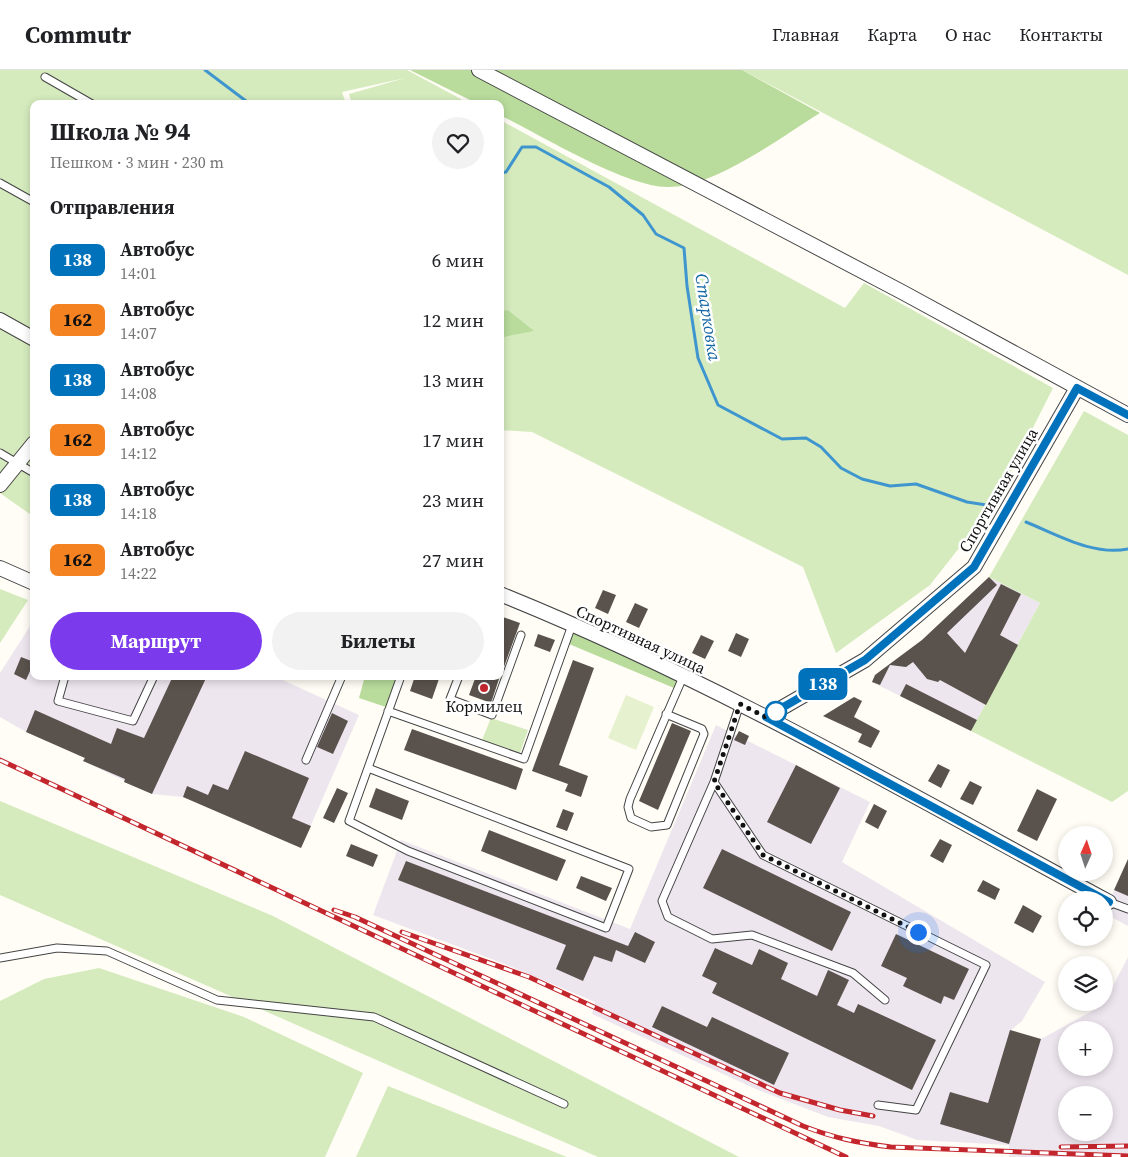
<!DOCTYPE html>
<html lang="ru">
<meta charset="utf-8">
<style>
:root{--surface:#fff;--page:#f2f2f2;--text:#202124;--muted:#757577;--line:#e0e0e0;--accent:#7c3aed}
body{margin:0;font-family:"Source Serif 4",serif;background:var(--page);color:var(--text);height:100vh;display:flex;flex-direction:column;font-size:19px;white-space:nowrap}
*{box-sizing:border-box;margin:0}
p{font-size:16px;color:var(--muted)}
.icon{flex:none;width:28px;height:28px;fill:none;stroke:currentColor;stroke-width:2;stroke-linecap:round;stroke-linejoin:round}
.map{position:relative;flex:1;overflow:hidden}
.details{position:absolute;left:30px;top:30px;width:474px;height:580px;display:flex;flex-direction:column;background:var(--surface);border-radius:10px;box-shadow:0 2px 8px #0003}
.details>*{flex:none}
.badge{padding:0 10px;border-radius:8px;font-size:18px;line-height:32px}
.needle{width:32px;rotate:3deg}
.controls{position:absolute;left:1058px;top:756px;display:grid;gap:10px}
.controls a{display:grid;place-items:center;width:55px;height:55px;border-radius:50%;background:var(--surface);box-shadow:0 2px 8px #0003;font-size:25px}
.you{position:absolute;width:25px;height:25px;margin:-12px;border:4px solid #fff;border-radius:50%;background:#1a73e8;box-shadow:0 0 0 8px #1a73e833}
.map>.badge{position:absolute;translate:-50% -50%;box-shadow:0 0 0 2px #fff}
h2{padding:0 20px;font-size:19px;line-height:45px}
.round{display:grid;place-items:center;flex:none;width:52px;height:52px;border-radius:26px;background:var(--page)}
.headline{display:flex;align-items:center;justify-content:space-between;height:85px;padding:0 20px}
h1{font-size:24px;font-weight:700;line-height:38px}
.button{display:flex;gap:10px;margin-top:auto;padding:10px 20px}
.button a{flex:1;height:58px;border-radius:30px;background:var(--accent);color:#fff;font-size:20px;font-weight:700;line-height:58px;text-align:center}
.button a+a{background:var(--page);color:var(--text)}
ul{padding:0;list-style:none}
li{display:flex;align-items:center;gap:15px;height:60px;padding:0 20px}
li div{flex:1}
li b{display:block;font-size:19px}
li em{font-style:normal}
li .badge{min-width:55px;font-weight:700;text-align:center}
header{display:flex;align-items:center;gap:30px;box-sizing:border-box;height:70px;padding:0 25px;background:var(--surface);border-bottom:1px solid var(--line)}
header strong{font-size:24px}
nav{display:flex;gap:28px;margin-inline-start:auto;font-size:18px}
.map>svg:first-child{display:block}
</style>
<header>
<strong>Commutr</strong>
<nav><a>Главная</a><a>Карта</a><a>О нас</a><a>Контакты</a></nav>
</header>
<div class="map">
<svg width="1128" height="1087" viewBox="0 0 1128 1087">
<rect width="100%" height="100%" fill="#fffdf5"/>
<path fill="#eee6ef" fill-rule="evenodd" d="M989 507 1040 533 971 661 872 612 876 604 922 570Z
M34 550V606H274L359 645 301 778 183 727 152 724 83 691 84 688 26 662 0 647V603Z
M716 655 870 732 842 792 1045 912 1022 951 1011 960 1041 969 1103 935 1128 887V1087H1009V1075L917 1070 879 1056 828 1047 758 1020 592 944 595 932 502 893 373 845 401 770 630 859ZM1066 960H1104V998H1066ZM1066 1025H1104V1062H1066Z
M1128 789V856L1104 843Z"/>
<path fill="#d5ebbd" d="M0 0H407L470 34H352L349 24 405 8 342 22 346 34H34V447L0 423Z
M742 0H1128V205Z
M500 50 845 238 864 213 1053 318 996 431 930 515 836 583 803 497 532 362 500 360V268L533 261 508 240 500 241Z
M1084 341 1128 365V721L1112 732 971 661 1040 533 989 507Z
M0 519 28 530 0 573Z
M491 648 528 660 520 683 482 670Z
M0 731 273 846 739 1087H598L0 825Z
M99 898 244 947 363 1003 325 1087H0V931L44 909Z
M388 1016 567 1087H356Z"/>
<path fill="#b9dc9c" d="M410 0H742L820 43C781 67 714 118 667 117 626 117 540 65 500 45V34H478Z
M508 240 534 261 500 268V241Z
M574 560 678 608 674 618 569 574Z
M365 606H397L386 637 359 628Z"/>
<path fill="#e6f2cf" d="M626 625 654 637 636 680 608 668Z"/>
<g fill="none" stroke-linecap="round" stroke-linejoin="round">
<path stroke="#3f96cf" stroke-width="3" d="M205 0 250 34
M500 103 506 102 522 77H536L609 117 643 145 656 164 684 178 687 216 698 288 718 335 782 369 806 368 821 377 841 398 862 409 890 416 916 414 967 432 993 436
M1026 452C1058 465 1093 486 1128 479"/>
</g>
<path fill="#5a524d" d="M989 507 997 515 947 563 965 583 1001 514 1021 524 1000 565 1018 575 986 635 940 610 938 612 927 609 913 592 906 597 890 595 880 615 872 612 875 605 922 570Z
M603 520 616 525 608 544 595 538Z
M635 533 648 539 639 558 626 552Z
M500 546 520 553 501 605 500 604Z
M736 563 749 569 741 587 728 581Z
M538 564 555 570 550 582 534 576Z
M701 565 714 571 705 589 692 583Z
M21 587 34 592 26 610 14 604Z
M573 590 594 598 559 695 588 706 581 727 565 721 568 714 532 701Z
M173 606H207L152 724 124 712 125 709 83 691 85 688 26 662 35 640 111 674 117 658 144 668Z
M415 606H440L432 629 410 621Z
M476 606H500L491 633 469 625Z
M906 614 977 650 971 661 900 626Z
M854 627 862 631 854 647 880 661 871 678 858 672 862 664 823 646Z
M332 643 348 651 333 684 317 677Z
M672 653 691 661 658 740 639 731Z
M412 659 523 699 516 720 404 680Z
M739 661 749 666 745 675 734 670Z
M245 681 309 708 292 748 311 756 301 778 183 727 187 716 208 725 213 714 228 720Z
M938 694 950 700 941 718 928 711Z
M796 695 840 718 811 774 767 752Z
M970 711 982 717 973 735 960 729Z
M337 718 348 723 334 753 323 748Z
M376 718 409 731 402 750 369 737Z
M1037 719 1057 729 1037 771 1017 761Z
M874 734 887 741 878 759 865 752Z
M563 739 574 743 567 761 556 757Z
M489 760 566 790 557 811 481 781Z
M940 769 952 775 943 793 930 786Z
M351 774 378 785 373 797 346 786Z
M722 779 851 842 832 881 703 818Z
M1128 789V826L1114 820Z
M406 791 628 876 635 862 655 872 645 893 616 880 612 892 594 886 583 911 556 899 566 875 398 810Z
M581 806 612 818 606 831 576 818Z
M983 810 1000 819 995 830 977 821Z
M1023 835 1042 846 1033 863 1014 853Z
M896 864 969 899 954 930 944 926 941 934 903 916 907 908 881 896Z
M715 878 752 895 759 879 788 893 781 909 817 926 828 900 849 910 837 935 854 943 858 934 936 970 912 1020 712 923 717 913 702 906Z
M662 936 707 957 712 947 789 983 774 1015 652 957Z
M1010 960 1041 969 1009 1074 940 1054 950 1022 988 1033Z"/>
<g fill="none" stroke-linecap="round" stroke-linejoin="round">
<g stroke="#444" stroke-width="9">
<path id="service" d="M45 7 92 34
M0 113 34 132
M0 383 34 403
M65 606 58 631 133 651 154 606
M459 606 450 629 492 645 521 565
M740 634 714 712 662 831 668 847 712 869 752 865 853 903 885 930
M388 641 524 689 572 555
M666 644 702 659 704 664 667 755 651 757 631 748 628 737 630 729 683 607
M306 690 342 606
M368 698 629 799 606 858 408 781 349 751 401 606
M714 712 763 785 986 895 916 1040 878 1035
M1109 832 1128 839
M0 888 57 878 107 881 217 930 374 947 564 1034"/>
</g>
<g stroke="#444" stroke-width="16">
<path id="minor" d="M479 0 902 222 1128 345
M0 250 34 269
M0 415 34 373
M0 498 34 513
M500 524C711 609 909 724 1109 832
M766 647 865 590 974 497 1077 318"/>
</g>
<use href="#service" stroke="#fff" stroke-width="7"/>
<use href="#minor" stroke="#fff" stroke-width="14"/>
<g stroke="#c4262e" stroke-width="5">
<path id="rail" d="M0 690 846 1087
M334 840 355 847 803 1056C834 1068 858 1073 891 1077L1128 1086
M402 862 529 907 780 1023 840 1040 873 1046
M1061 1077 1128 1076"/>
</g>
<use href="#rail" stroke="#fff" stroke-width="3" stroke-dasharray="9" stroke-linecap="butt"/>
</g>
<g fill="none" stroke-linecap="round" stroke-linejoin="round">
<g stroke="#fff" stroke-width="11">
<path id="line" d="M1109 832 766 647 865 590 974 497 1077 318 1128 345"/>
</g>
<use href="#line" stroke="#0072bc" stroke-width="8"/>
<path stroke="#111" stroke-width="5" stroke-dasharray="0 9" d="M776 642 778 640 766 647 740 634 714 712 763 785 918 862"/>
</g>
<circle fill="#c4262e" stroke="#fff" stroke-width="2" cx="484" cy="618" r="5"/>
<circle fill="#fff" stroke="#0072bc" stroke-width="2.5" cx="776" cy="642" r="10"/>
<g text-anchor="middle" stroke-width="5" stroke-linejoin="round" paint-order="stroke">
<g font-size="16" fill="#111" stroke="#fff">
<text transform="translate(998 420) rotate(-60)" y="6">Спортивная улица</text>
<text transform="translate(641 569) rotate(25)" y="6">Спортивная улица</text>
</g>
<g font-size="16" fill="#111" stroke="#fff">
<text x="484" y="642">Кормилец</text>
</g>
<g font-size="18" font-style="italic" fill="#1768a6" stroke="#fff">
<text transform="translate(708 247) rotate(81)" y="6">Старковка</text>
</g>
</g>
</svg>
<div class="controls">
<a><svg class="needle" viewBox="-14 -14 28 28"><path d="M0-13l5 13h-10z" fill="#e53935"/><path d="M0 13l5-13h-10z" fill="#757577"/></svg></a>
<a><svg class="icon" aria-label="locate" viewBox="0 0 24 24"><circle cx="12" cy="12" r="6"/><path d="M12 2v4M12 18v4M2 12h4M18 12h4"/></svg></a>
<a><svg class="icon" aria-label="layers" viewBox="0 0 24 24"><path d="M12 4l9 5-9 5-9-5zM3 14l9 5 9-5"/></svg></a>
<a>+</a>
<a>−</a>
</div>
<div class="you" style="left:918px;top:862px"></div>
<b class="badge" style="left:823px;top:614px;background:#0072bc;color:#fff">138</b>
<section class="details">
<div class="headline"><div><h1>Школа № 94</h1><p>Пешком · 3 мин · 230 m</p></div><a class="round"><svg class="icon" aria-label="heart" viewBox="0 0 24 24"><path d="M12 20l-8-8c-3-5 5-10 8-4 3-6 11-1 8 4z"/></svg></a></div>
<h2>Отправления</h2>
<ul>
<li><span class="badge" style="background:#0072bc;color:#fff">138</span><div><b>Автобус</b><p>14:01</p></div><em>6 мин</em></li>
<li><span class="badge" style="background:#f58220;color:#111">162</span><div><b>Автобус</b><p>14:07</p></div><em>12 мин</em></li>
<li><span class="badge" style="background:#0072bc;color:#fff">138</span><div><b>Автобус</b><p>14:08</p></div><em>13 мин</em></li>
<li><span class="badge" style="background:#f58220;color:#111">162</span><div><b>Автобус</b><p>14:12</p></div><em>17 мин</em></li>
<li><span class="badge" style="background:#0072bc;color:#fff">138</span><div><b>Автобус</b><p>14:18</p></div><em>23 мин</em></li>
<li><span class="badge" style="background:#f58220;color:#111">162</span><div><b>Автобус</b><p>14:22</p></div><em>27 мин</em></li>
</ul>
<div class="button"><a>Маршрут</a><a>Билеты</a></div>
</section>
</div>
